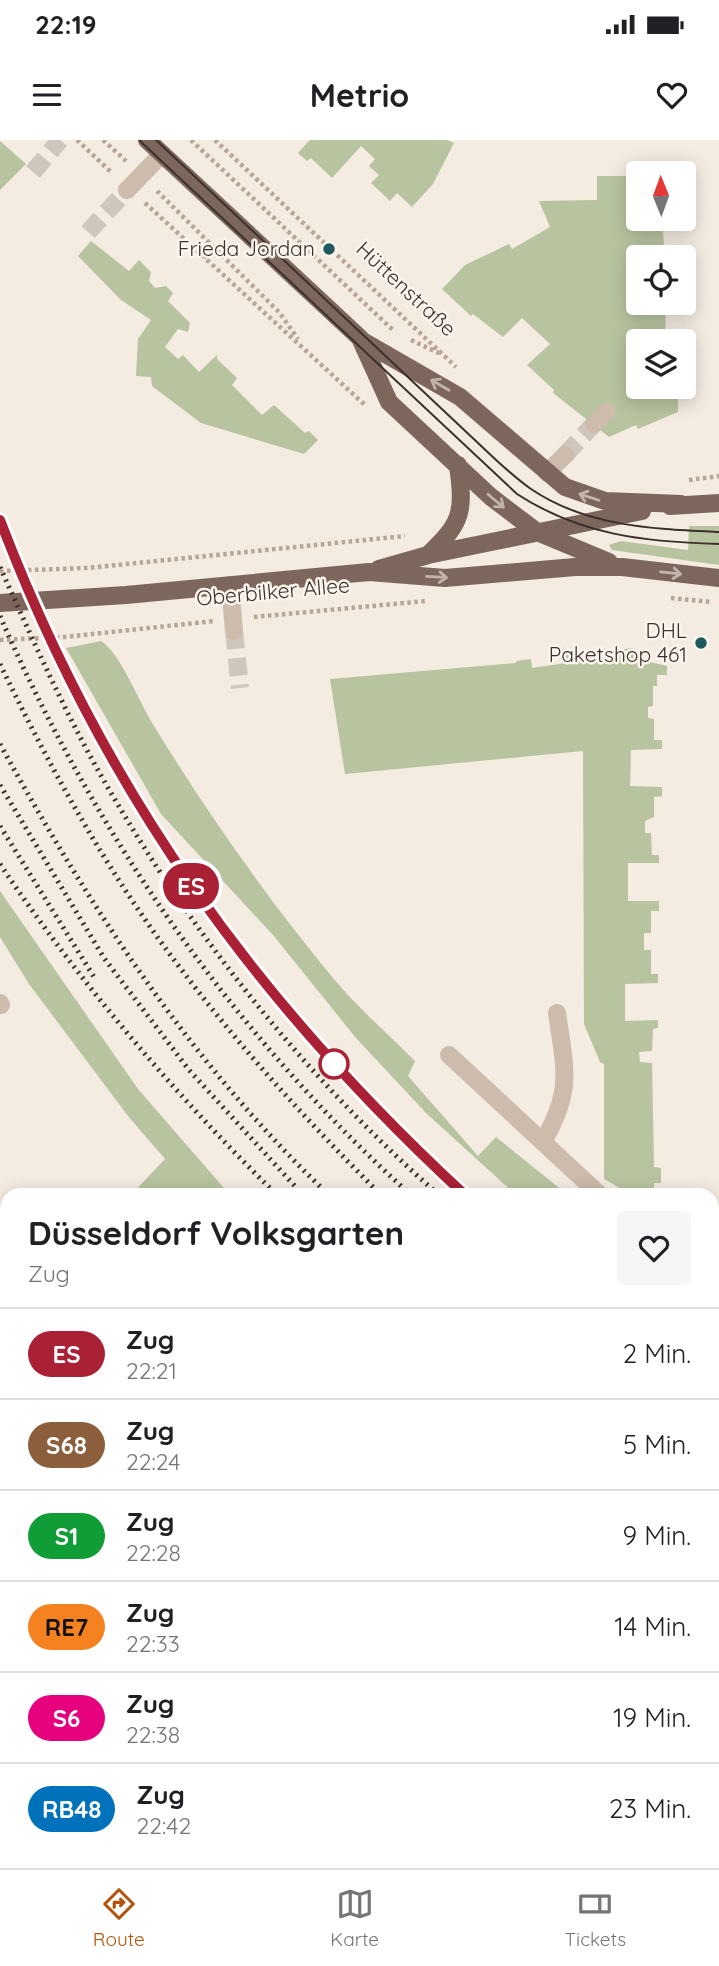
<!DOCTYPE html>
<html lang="de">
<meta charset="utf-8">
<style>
:root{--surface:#fff;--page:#f6f6f6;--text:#202124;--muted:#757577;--line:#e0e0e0;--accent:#b45309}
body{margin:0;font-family:Quicksand,sans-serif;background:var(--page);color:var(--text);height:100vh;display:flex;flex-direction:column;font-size:26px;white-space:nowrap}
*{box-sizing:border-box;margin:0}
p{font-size:23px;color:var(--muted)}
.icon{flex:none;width:38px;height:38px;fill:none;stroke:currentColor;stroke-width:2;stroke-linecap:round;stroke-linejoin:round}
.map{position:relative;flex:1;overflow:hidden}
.sheet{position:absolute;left:0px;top:1048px;width:719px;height:681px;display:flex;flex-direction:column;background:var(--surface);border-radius:21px 21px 0 0;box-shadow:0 4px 18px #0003}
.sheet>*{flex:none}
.badge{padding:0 14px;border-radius:23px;font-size:24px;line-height:46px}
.needle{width:46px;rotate:359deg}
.controls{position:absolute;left:626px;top:21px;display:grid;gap:14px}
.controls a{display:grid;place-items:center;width:70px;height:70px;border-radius:7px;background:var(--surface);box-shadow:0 4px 18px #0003;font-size:35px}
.map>.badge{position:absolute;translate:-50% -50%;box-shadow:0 0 0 4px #fff}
.round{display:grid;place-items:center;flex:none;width:74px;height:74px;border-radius:7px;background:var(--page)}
.summary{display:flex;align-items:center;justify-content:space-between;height:119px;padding:0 28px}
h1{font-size:33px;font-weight:700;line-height:52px}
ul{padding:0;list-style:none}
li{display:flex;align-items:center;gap:21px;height:91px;padding:0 28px;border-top:2px solid var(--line)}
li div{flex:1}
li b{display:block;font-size:26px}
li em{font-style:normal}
li .badge{min-width:77px;font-weight:700;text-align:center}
.status{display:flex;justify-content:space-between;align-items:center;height:49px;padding:0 35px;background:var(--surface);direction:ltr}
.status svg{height:19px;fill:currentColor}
header{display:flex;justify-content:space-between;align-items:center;height:91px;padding:0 28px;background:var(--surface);font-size:32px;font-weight:700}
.menu{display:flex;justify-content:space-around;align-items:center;height:98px;border-top:2px solid var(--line);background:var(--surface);font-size:19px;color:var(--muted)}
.menu a{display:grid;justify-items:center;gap:4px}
.menu .active{color:var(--accent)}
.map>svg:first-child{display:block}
</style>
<div class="status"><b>22:19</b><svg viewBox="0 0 49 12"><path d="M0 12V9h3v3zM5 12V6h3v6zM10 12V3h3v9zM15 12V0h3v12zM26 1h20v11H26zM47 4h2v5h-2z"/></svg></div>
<header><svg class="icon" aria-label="menu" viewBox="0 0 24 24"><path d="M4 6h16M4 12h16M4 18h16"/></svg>Metrio<svg class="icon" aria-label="heart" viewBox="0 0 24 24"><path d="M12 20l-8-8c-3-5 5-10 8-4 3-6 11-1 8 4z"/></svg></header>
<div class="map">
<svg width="719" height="1728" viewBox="0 0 719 1728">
<defs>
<pattern id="park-tufts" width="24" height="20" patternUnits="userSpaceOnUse" patternTransform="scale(1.75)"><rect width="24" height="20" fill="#b8c4a0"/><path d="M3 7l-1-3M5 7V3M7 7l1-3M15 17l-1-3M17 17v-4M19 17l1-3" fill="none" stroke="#97a083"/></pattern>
</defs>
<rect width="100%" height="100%" fill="#f4ebe1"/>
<path fill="#b8c4a0" d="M310 0H447L454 3 433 44 412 67 397 53 390 61 371 43 379 35 369 26 375 19 361 6 332 38 311 18 307 21 298 13Z
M0 1 26 24 0 50Z
M597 36H639V79H662L665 117H639V124H630V160L666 163 665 201H639V247L678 249V272L638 289 636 285 609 297 553 253 554 250 527 225 550 204 522 178 503 197 473 174 471 176 442 149 465 125 509 104 512 109 550 87 539 61 597 60Z
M91 101 129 131 139 120 151 132 149 141 155 148 166 146 173 153 168 161 190 183 188 192 178 189 165 207 178 219 183 215 199 232 217 215V219L237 238 232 245 262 275 274 265 305 293 309 291 318 300 304 314 201 283 152 246 151 237 136 236 138 199 151 180 121 160 78 116Z
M689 386H719V425L612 410 609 405 621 401 688 410Z
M101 501C120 512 141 566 154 586 208 674 267 758 333 838 358 868 388 894 415 921L408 936 478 1016 496 997 568 1055H516L426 973 356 898 273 795 161 674 66 508Z
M604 508 608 511 633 508V512L646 521 667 526V535H657V546H653V566L648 567V578L654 579V600H662V609L631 610 630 646 662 647V656L654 657V677L645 681V693H651L652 715H659V723H628V761H659V771H651V793H644V810H651V834H658V843L625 844V881L658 880V888L653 889 652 911 639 912 640 922 652 923 654 1027 661 1028V1043H654V1055H632L604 1039V924L600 922 584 884 583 611 345 634 330 539 516 523V521L531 519 532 528 566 523V515L594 513 595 519 605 518Z
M0 751 138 949 230 1055H131L165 1019 128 976 29 844 0 797Z
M7 1187V1387L0 1380V1194Z
M7 1437V1722H54L36 1728H0V1439Z"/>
<path fill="url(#park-tufts)" d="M719 1635V1728H649L655 1722H712V1646Z"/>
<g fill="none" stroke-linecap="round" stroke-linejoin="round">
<path stroke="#cfc6bd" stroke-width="18" stroke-dasharray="18 9" stroke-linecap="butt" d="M33 32 60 0
M88 92 127 50
M565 315 594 284
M234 491 240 548"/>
<path stroke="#b9a596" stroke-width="4.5" stroke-dasharray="3.5 3.5" stroke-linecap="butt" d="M77 0 112 33
M103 0 126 21
M191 0 394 191
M215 0 456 227
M157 51 279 172 298 199
M145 63 365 265
M204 118 212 109
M411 200 441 214
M689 340 719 336
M0 431 87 428 405 396
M671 458 711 462
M254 477 426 461
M0 500 65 497 214 481
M712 1367 719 1355
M712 1484 719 1488
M712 1511 719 1501
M712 1636 719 1624
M318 1722 324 1728
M457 1722 463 1728
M356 1728 363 1722
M388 1728 394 1722
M514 1728 521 1722
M640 1728 647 1722"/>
<path stroke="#cdbbac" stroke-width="18" d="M127 50 162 14
M594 284 607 271
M547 333 565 315
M230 445 234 491
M0 863 1 865
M449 915 600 1055
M544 1000C573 949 565 929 557 873
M712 1151 719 1153
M238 1728 256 1722 259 1728"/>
<path stroke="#7d675c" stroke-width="18" d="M147 0 360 198 389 262 491 357 537 392 609 422
M361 200 460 257 565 347 605 361 681 364
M670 366 719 363
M429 414C463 382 464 371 458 325
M379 429 428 415 642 371
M0 463 126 455 369 432 445 438 575 427H622L719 438
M712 1408 719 1397
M712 1545 719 1535
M422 1728 428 1722
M552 1728 558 1722"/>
<path stroke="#3b302b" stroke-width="2" d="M139 0 517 354C580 395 645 402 719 404
M156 0 478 303C495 319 512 336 531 349 587 387 654 389 719 392
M712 1465 719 1454
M712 1489 719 1479
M475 1728 481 1722
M497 1728 504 1722"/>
<path stroke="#3b302b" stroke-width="5" stroke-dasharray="2 5" stroke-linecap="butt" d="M0 380C102 646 255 863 465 1055
M0 427C31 496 62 566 99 632 187 788 304 937 439 1055
M0 476C94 693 235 897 411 1055
M0 524C51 630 109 735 181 829 242 910 310 984 381 1055
M0 604C90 768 193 926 329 1055
M0 645 104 818 189 930 303 1055
M0 686 94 837
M0 724C80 843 175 955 277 1055
M712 1243 719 1247
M712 1263 719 1267
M712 1285 719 1290
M712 1311 719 1315
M712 1355 719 1359
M712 1376 719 1379
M712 1395 719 1399"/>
</g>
<defs><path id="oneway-shaft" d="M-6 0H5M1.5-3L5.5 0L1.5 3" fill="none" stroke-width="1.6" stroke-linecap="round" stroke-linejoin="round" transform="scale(1.75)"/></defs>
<g stroke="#c2b5ac">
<use href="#oneway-shaft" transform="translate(440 245) rotate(-150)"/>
<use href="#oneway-shaft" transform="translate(589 357) rotate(-162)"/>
<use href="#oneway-shaft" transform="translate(496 361) rotate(40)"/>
<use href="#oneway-shaft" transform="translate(671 433) rotate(6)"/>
<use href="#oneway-shaft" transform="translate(437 437) rotate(3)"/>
</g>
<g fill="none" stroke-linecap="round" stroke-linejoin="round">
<g stroke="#fff" stroke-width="16">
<path id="line" d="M0 380C103 650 254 860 465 1055"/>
</g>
<use href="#line" stroke="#aa2135" stroke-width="10"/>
</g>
<g fill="#1f5a5e" stroke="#fbf5ee" stroke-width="2.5">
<circle cx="329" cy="109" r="7"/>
<circle cx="701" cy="503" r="7"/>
</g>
<circle fill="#fff" stroke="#aa2135" stroke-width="3.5" cx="334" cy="924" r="14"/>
<g text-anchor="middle" stroke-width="5" stroke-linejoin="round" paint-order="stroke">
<g font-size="21" fill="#3b302b" stroke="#fbf5ee" text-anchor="end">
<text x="315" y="116">Frieda Jordan</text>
<text x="687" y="498">DHL<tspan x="687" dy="24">Paketshop 461</tspan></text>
</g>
<g font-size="21" fill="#3b302b" stroke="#fbf5ee">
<text transform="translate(406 149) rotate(43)" y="7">Hüttenstraße</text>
<text transform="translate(273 452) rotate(-5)" y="7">Oberbilker Allee</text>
</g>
</g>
</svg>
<div class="controls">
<a><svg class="needle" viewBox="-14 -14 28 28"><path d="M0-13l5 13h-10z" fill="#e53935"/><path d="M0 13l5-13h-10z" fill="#757577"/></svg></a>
<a><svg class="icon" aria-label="locate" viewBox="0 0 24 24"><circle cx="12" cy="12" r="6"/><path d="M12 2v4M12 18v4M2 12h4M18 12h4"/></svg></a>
<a><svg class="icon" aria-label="layers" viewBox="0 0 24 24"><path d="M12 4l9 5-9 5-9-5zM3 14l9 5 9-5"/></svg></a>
</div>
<b class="badge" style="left:191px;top:746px;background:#aa2135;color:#fff">ES</b>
<section class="sheet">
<div class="summary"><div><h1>Düsseldorf Volksgarten</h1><p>Zug</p></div><a class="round"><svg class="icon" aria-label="heart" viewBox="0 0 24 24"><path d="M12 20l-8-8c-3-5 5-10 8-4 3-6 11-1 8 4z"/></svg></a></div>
<ul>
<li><span class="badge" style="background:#aa2135;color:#fff">ES</span><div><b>Zug</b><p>22:21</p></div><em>2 Min.</em></li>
<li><span class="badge" style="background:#8b5e3c;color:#fff">S68</span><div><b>Zug</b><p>22:24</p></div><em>5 Min.</em></li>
<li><span class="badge" style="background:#109c37;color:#fff">S1</span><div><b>Zug</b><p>22:28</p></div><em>9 Min.</em></li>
<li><span class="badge" style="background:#f58220;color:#111">RE7</span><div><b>Zug</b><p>22:33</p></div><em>14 Min.</em></li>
<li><span class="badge" style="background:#e6007e;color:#fff">S6</span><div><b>Zug</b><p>22:38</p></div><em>19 Min.</em></li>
<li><span class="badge" style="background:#0072bc;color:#fff">RB48</span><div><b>Zug</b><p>22:42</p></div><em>23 Min.</em></li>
</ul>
</section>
</div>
<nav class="menu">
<a class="active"><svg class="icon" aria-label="directions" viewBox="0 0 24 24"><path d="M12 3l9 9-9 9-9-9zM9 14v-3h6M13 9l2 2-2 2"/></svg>Route</a>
<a><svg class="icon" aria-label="map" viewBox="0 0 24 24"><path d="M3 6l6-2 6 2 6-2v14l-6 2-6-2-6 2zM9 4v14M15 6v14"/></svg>Karte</a>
<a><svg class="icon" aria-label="tickets" viewBox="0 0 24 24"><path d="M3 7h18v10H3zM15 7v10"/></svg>Tickets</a>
</nav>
